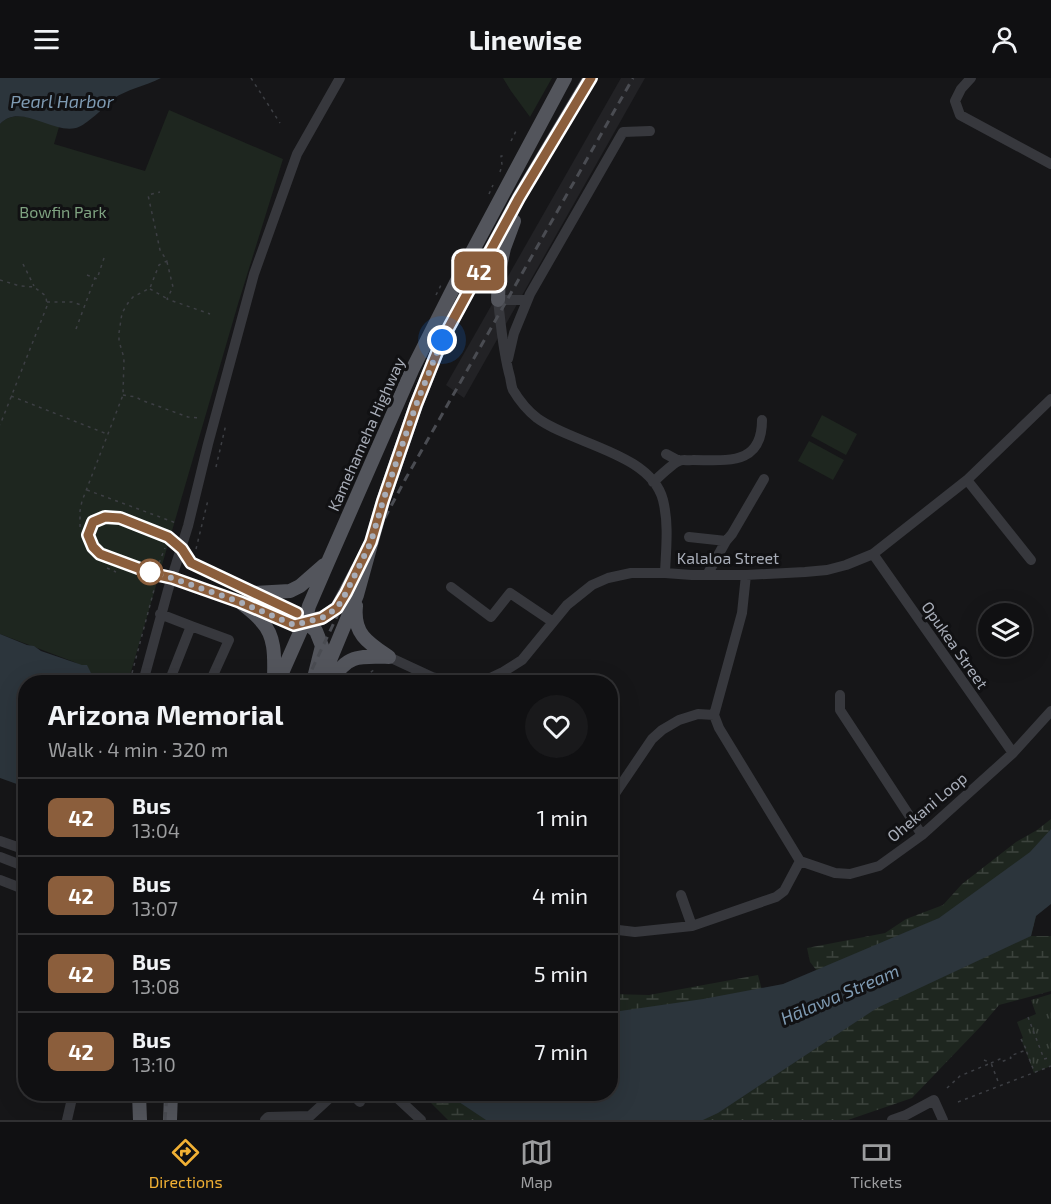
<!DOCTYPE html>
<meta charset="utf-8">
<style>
:root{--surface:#101012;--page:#19191b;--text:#f1f3f6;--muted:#9c9d9f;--line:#303032;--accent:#f2b134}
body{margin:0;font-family:"Exo 2",sans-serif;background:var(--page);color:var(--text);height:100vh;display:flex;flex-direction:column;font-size:22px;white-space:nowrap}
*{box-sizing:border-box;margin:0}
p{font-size:20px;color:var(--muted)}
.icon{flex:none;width:33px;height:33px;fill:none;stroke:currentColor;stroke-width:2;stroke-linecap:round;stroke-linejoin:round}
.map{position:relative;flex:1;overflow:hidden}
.panel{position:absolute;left:18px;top:597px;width:600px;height:426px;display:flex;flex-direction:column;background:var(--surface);border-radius:24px;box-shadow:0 6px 24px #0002,0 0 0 2px var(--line)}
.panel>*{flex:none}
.badge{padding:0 12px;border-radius:9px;font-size:21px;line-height:39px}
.tools{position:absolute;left:978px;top:525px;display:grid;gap:12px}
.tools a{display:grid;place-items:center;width:54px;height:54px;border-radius:50%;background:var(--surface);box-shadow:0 6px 24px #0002,0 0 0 2px var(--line);font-size:30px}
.you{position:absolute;width:30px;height:30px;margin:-15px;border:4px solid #fff;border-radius:50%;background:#1a73e8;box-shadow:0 0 0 9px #1a73e833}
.map>.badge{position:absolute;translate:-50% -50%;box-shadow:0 0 0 3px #fff}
.round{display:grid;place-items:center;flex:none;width:63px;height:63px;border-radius:32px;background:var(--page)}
.head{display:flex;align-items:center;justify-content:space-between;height:102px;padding:0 30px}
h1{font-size:28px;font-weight:700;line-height:45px}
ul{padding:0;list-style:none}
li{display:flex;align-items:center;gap:18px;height:78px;padding:0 30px;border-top:2px solid var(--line)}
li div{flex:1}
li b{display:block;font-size:22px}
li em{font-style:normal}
li .badge{min-width:66px;font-weight:700;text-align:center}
header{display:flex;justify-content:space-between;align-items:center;height:78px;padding:0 30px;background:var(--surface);font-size:27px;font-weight:700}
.dock{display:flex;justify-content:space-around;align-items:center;height:84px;border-top:2px solid var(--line);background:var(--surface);font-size:16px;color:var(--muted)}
.dock a{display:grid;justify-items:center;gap:3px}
.dock .on{color:var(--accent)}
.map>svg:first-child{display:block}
</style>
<header><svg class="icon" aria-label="menu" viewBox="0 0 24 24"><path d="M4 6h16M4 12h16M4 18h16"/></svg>Linewise<svg class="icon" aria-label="person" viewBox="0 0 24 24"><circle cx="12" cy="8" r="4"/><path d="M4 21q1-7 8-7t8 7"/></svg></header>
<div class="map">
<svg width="1051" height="1042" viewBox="0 0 1051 1042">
<defs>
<pattern id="grass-tufts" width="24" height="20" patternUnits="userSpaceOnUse" patternTransform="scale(1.5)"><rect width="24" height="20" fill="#1e261f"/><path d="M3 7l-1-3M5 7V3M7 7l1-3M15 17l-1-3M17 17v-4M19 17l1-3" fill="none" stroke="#3c433d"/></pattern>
<pattern id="wetland-marsh" width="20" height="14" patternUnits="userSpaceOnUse" patternTransform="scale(1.5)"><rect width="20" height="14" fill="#1e261f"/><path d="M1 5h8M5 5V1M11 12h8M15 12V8" fill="none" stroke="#3c433d"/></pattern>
</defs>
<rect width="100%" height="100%" fill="#161618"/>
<path fill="#222225" d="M621 0H645L464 320 446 307Z"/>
<path fill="url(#grass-tufts)" d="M1051 916V988L1034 995 1021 961 1023 960 1017 944 1036 936 1031 922Z"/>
<path fill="url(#wetland-marsh)" d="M1051 741V785L821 898 810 884 807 870 885 855 906 841 943 827 962 806 1016 764 1037 752Z
M1036 838 1031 858H1051V913L999 927 982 947 912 1020 848 1042H448L422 1016H610Z
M758 897 763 916 611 955 610 916 649 917Z"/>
<path fill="#1e261f" d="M503 0H552L530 39 511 13Z
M169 32 283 81 238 226 128 604C115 604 115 600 106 596 101 595 95 597 91 595 86 593 80 587 74 584L0 556V46C14 30 41 43 59 49L54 66 145 93Z
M822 337 857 356 846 377 811 358Z
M809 363 844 382 833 402 798 383Z"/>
<path fill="#2c353c" d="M0 0H161C146 8 127 11 113 21 104 29 87 47 76 50 52 56 20 24 0 46Z
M0 556 27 567 34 568 41 573 82 587H87L91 595 107 597 114 602 123 604H26L25 709 0 700Z
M1051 751V826L1036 838 1031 858 877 930 718 1035 703 1042H486L447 1016H610L611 932 620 933 703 921 783 906 939 840 1030 774Z"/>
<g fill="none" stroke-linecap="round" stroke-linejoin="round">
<path stroke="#3d3f44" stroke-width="1.5" stroke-dasharray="3 4.5" stroke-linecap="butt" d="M251 0 280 45
M511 63 516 53
M500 94 502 87 501 78H503
M489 116 493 107
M167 184 173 209 167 221 210 236
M23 186 34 208
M87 197 97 201 105 177
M0 202 20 208 34 209 46 218 47 228 0 347
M150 211 166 220
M436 217 442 205
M47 224H72L84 228
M76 251 95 200
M123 317 136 319 141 322 188 339 200 340
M11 318 107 356
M216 389 226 346
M87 412 176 445
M80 449V433L82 423 123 317 124 280 119 263V255L122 235 128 225 133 219 150 210 159 187 167 183 160 172 148 117 160 114
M196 471 208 422
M159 485 165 470
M107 490 116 494
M132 595 155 508
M360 604 362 600 374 592
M1028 939 1044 981 1051 979
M1021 961 1026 971
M984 982 991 985 1000 981 1001 984 1011 980 1010 978 1026 972 1034 993
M947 1010 960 998 991 985 999 1006
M958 1024 1051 988"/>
<path stroke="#37383d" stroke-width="10" d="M971 0 961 11 955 23 960 37 1051 86
M527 222H498C501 248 503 274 510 299 511 303 511 308 513 312 519 322 528 333 537 340 572 366 651 375 663 422 669 446 666 471 665 495
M508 281 514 255 530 216 623 54 650 53
M666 376 679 383
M967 402 1031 482
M653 404C659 399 673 385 679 383 682 381 689 383 693 382 727 382 762 388 762 342
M105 439 120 440 168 459 182 471 191 485 297 535 305 543 294 547 240 524 172 500 155 496 100 476 93 469 88 457 93 444Z
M689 459 726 463 707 497
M726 463 732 456 764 401
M873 476 1013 675
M746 497 742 535 714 637 719 650 800 783
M451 509 491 539 510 515 553 544
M160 536 191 548 169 604
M191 548 229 562 210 604
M389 579 432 599 453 604 484 603 503 594 522 582 567 527 592 507 608 500 631 495H665L692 497H746L805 494 827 492 846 487 873 476 967 402 1051 321
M143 604 168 512 188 448 208 366 254 196 297 76 340 0
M840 617V632L922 757
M610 723 652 661 662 652 679 642 698 636 714 637
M0 763 26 772
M0 779 26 789
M0 802 26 812
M681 817 692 848
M610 851 635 854 692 848 776 819 784 813 800 783 835 795 850 796 879 788 922 757 1013 675 1051 633
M352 1016 360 1024
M393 1016 421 1042
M67 1042 73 1016
M265 1042 268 1039 310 1038 334 1016
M892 1042 906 1037 934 1022 943 1042"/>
<path stroke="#53555c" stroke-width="14" d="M498 222 499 193 504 170 514 143
M254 515 290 513 300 508 324 487
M240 524C247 530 256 536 262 544 277 560 274 584 274 604
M356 528C353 556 368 565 389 579
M305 543 322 540 337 530 357 492
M305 543 316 553 322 568 313 604
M278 604 305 543 309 528 328 484 413 290 464 189 565 0
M321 604 357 517 383 423 416 327 442 262 519 119 590 0
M332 604C345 576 361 578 389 579
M139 1016 140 1042
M170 1042 171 1016"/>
<path stroke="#4a4c52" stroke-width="3" stroke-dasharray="8 6" stroke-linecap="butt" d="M306 604 372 464 406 400 633 0
M165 1042 167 1016"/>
</g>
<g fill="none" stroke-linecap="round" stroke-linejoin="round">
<g stroke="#fff" stroke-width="14">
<path id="line" d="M297 535 191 485 182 471 168 459 120 440 105 439 93 444 88 457 93 469 100 476 154 496 172 500 240 524 294 547 322 540 337 530 346 515 371 464 383 423 416 327 442 262 519 120 591 0"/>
</g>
<use href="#line" stroke="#8b5e3c" stroke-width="9"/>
<path stroke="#a8adb8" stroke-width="6" stroke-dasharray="0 10.8" d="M150 494 172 500 240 524 294 547 322 540 337 530 346 515 371 464 383 423 416 327 442 262"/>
</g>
<circle fill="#fff" stroke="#8b5e3c" stroke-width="3" cx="150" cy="494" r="12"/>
<g text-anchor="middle" stroke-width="6" stroke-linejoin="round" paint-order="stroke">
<g font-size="16" fill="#7fa381" stroke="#111113">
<text x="63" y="140">Bowfin Park</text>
</g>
<g font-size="16" fill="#a8adb8" stroke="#111113">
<text transform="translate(366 356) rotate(-66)" y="6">Kamehameha Highway</text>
<text x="728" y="486">Kalaloa Street</text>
<text transform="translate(955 567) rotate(55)" y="6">Opukea Street</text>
<text transform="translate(927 729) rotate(-40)" y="6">Ohekani Loop</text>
</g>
<g font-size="18" font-style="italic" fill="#7f9bb3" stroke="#111113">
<text x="62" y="30">Pearl Harbor</text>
<text transform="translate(840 917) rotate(-23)" y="6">Hālawa Stream</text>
</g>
</g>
</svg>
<div class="tools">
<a><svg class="icon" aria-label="layers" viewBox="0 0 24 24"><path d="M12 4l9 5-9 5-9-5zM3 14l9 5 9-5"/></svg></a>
</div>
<div class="you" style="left:442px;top:262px"></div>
<b class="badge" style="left:479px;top:193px;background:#8b5e3c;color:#fff">42</b>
<section class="panel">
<div class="head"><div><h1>Arizona Memorial</h1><p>Walk · 4 min · 320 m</p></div><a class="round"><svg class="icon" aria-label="heart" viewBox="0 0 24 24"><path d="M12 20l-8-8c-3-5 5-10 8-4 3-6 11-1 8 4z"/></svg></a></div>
<ul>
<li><span class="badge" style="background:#8b5e3c;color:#fff">42</span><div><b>Bus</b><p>13:04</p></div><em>1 min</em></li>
<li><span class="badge" style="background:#8b5e3c;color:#fff">42</span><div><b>Bus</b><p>13:07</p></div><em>4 min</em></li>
<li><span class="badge" style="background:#8b5e3c;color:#fff">42</span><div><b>Bus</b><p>13:08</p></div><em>5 min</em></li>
<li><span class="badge" style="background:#8b5e3c;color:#fff">42</span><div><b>Bus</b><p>13:10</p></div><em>7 min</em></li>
</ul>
</section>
</div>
<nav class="dock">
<a class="on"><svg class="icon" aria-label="directions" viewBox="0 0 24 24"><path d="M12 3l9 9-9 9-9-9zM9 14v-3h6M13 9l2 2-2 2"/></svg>Directions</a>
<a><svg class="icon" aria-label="map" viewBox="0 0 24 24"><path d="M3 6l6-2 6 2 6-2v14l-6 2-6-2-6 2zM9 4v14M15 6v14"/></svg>Map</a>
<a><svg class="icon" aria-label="tickets" viewBox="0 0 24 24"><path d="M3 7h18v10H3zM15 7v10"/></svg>Tickets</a>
</nav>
